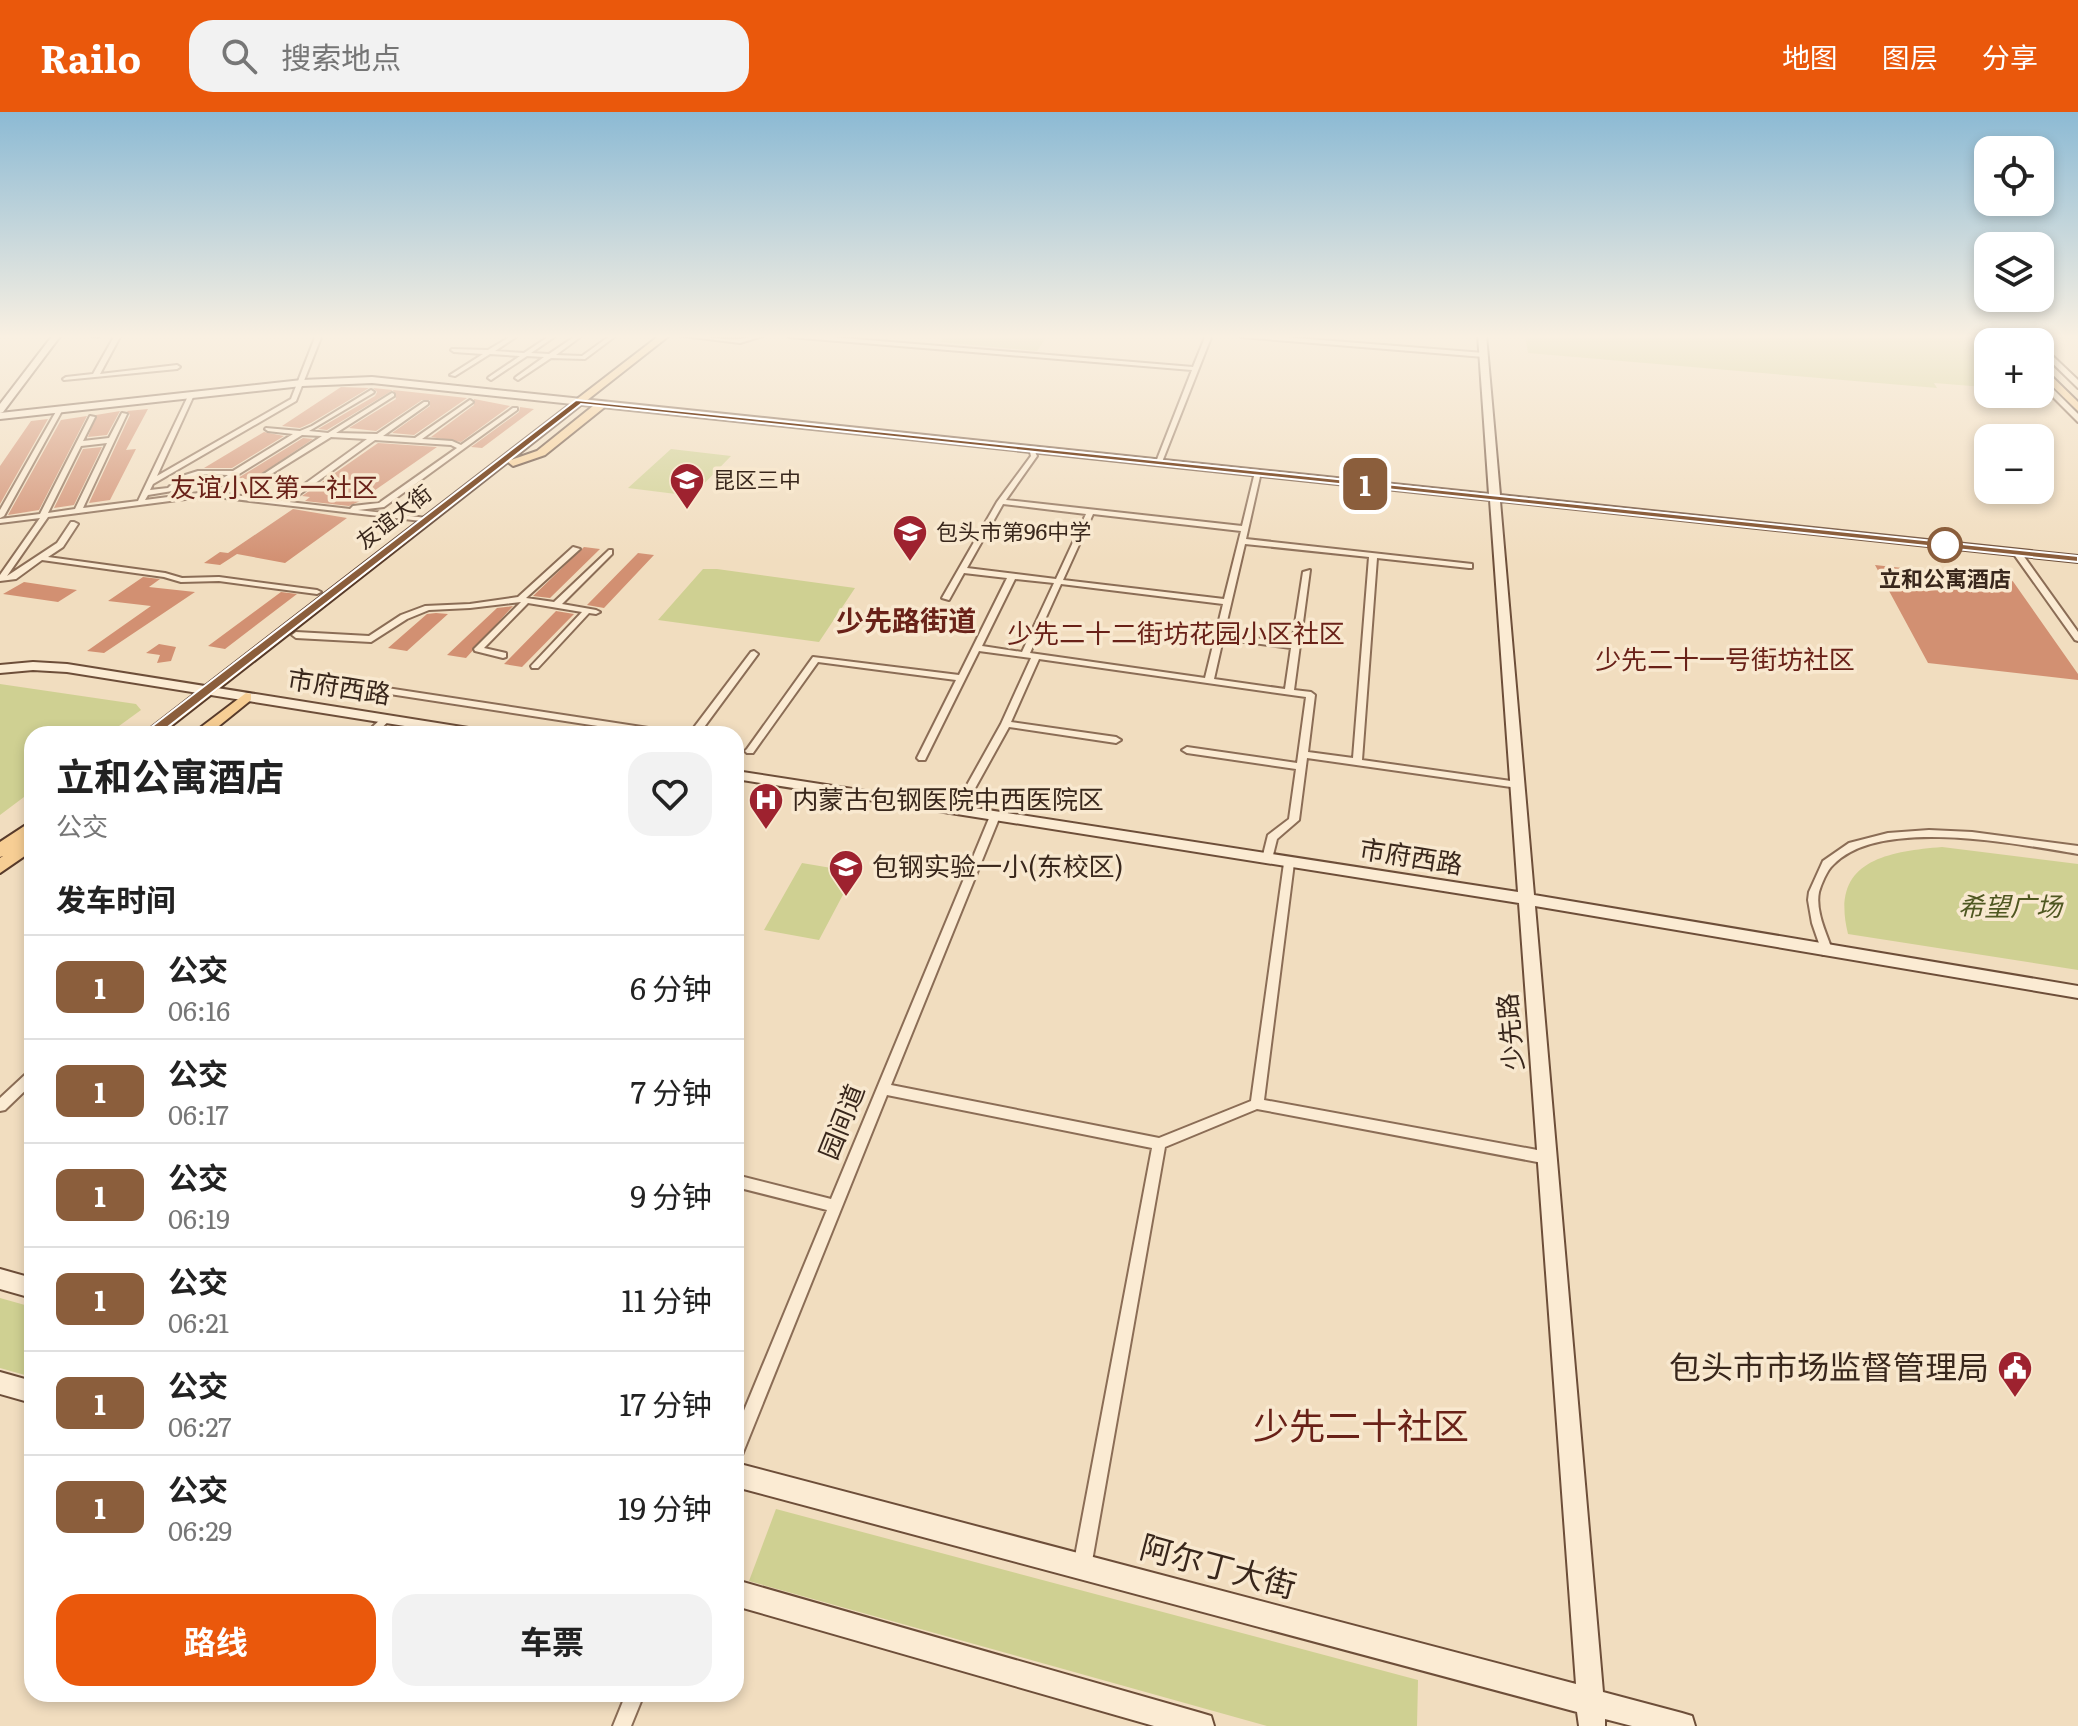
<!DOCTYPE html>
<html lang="zh">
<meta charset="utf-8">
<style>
:root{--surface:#fff;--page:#f2f2f2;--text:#222;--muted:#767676;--line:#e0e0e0;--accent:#ea580c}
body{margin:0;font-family:Literata,"Noto Sans SC",serif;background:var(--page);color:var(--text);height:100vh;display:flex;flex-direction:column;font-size:30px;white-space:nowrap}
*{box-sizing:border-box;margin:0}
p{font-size:26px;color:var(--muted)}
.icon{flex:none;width:44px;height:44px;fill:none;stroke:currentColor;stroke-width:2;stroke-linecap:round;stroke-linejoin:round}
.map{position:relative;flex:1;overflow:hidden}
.drawer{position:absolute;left:24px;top:614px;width:720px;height:976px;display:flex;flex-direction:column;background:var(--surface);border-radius:24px;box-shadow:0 4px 12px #0003}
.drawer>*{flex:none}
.badge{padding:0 16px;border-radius:12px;font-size:28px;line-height:52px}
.buttons{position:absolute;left:1974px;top:24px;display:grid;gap:16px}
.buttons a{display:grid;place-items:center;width:80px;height:80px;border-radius:16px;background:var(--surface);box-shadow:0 4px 12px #0003;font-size:40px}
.map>.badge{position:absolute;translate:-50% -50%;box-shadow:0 0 0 4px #fff}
h2{padding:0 32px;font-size:30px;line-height:72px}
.round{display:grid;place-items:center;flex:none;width:84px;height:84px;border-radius:24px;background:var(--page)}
.head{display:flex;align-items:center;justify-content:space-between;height:136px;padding:0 32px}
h1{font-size:38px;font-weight:700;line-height:60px}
.primary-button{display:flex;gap:16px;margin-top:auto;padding:16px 32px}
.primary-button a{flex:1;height:92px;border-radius:24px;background:var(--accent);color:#fff;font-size:32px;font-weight:700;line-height:92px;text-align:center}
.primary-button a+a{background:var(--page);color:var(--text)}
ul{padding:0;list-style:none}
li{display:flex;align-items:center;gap:24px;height:104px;padding:0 32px;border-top:2px solid var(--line)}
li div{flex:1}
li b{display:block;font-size:30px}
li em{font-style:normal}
li .badge{min-width:88px;font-weight:700;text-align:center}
header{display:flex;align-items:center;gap:48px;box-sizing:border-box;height:112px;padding:0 40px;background:var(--accent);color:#fff}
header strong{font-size:38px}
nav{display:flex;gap:44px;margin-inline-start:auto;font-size:28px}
.search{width:560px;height:72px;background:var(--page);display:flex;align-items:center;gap:20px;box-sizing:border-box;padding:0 28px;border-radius:24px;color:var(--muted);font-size:30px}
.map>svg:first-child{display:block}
</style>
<header>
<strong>Railo</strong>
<div class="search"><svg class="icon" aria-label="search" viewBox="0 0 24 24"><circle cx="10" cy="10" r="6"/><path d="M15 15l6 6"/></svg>搜索地点</div>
<nav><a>地图</a><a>图层</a><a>分享</a></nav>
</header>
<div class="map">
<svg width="2078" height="1614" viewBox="0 0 2078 1614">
<rect width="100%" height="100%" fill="#f1ddbf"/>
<path fill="#cfd092" d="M946 223H1048L1037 239 940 230Z
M1525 223H1987L1994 230H1988V265H1977L1984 275 1934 271 1937 276 1528 241Z
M671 337 731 344 692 384 628 376Z
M703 457H717L855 476 819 530 658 508Z
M0 572 136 592 141 598 108 622H32V679L0 703Z
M1942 735 2078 752V858L1848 822C1830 750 1883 740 1942 735Z
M802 751 855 760 819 828 764 818Z
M0 1186 32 1195V1265L0 1256Z
M776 1397 1418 1568 1417 1614H1267L749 1469Z"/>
<path fill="#d29072" d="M341 275 369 276 311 311 300 316 282 314Z
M373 276 393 278 467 286 414 323 392 321 430 294V288H422L376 319 349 316 396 287 393 278 327 318 318 317 375 284 377 280Z
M474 287 510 294 461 330 431 325 474 293Z
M520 295 534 297 482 336 471 335 519 300Z
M148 297 126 338 136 337 110 388 89 391 130 303 127 299Z
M120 299 107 323 88 325 96 303Z
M87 304 39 398 8 403 61 308Z
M48 307 0 392V354L31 309Z
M264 320 284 324 232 356H204Z
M303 326 313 327 252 368 238 366Z
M378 331 437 335 358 390 349 394 305 389 310 385 302 384Z
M102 335 74 393 54 396 83 337Z
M293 397 347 406 285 451 237 442 220 453 204 451 220 440 228 441Z
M584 435 600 437 550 486 533 484Z
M638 441 654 443 604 496 587 493Z
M1875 453 2012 468 2078 562V568L1928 551Z
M143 465 160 467 149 475 195 480 104 541 87 539 151 494 108 489Z
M24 470 77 478 58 490 3 482Z
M281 480 297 482 225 537 208 534Z
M513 494 466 546 447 543 497 496Z
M556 499 574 502 522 555 504 552Z
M436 501 448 502 407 539 388 536 427 502Z
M159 532 176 535 171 549 157 551 160 543 146 541Z"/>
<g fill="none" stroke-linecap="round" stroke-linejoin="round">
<g stroke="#8b6d56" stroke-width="4">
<path id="street" d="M89 223H101L98 225Z
M115 223H121L100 262 177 253 180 255 177 257 64 268 63 267 66 265 93 262Z
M316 223H322L296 289 153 372 150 378 168 376 179 365 198 359H233L293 322 268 319 265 317 266 316 300 319 312 314 371 278 374 280 373 281 309 319 328 321 392 281 394 282V284L336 321 377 322 424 290H428V292L383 324 415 326 470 288 473 290 472 291 422 327 452 329 461 333 513 296H517V298L384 395 358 398 427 406 431 408 430 410 208 384 48 405 7 464 57 431 71 410H74L78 412 63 435 48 445 165 461 182 466 219 465 317 478 321 480 317 482 219 469 181 470 164 465 42 448 16 467 0 469V463L40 406 0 411V407L40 402 90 304 95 305 83 329 109 326 122 301 127 302 83 396 138 389 189 282 194 283 157 364 291 287ZM302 323 322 324 256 367V369H260L331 325 367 327 281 389 210 380ZM375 328 451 333 457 336 379 391 353 394 350 397 289 390ZM107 331 75 397 48 401 81 334ZM206 362 228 363 199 381 145 388 148 383 172 379 184 368Z
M513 223H519L495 239 524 241 551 223H557L531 241 549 242 577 223H583L556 243 582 244 611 223H617L585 247 551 246 518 268 515 266 516 265 544 245 527 244 491 268 488 266 489 265 520 244 490 242 455 264 450 263 483 242 454 240 451 238 452 237 488 238Z
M675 223C696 222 721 229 740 227 749 226 757 223 766 223L740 231Z
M786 223H806L1193 255 1206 223H1212L1162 350 1159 352 1156 350 1192 258 789 225Z
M1238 223H1258L1484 241 1487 243 1484 245 1241 225Z
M58 296 63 297 4 404 0 406V398Z
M1029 336H1033L1037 344 1006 388 1242 414 1255 360 1258 358 1261 360 1246 427 1472 452V456H1469L1377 446 1362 648 1518 670 1523 673 1521 675 1518 676 1307 646 1299 708 1277 727 1272 747 1267 751 1262 747 1268 723 1289 707 1296 657 1187 641 1182 638 1187 635 1297 651 1306 585 1039 547 1011 610 1116 625 1121 628 1116 631 1009 615 963 698 958 701 953 698 1001 612 1031 546 979 539 925 648H919L917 646 956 568 818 550 753 641H747L745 639 747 637 813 545 959 563 1007 466 964 461 949 488 942 486 997 390 1031 344ZM1003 392 1086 402 1056 467 967 456ZM1093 402 1241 419 1224 487 1063 468ZM1245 432 1369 445 1353 646 1308 640 1315 583 1311 580 1294 578 1310 458 1303 460 1292 531 1224 522ZM1015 467 1054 471 1022 540 982 534ZM1061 472 1223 492 1205 566 1030 541ZM1223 527 1291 536 1285 577 1214 567Z
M573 435 580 437 526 486 554 490 609 438H612V442L562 492 596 498 600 500 596 502 589 501 538 556H532L531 554 582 500 528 491 484 536 506 541V545L503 546 475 539 474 537 521 490 470 496 429 498 407 507 371 530 296 526 292 523 296 520 369 524 401 503 425 494 470 492 518 485Z
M2014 439H2020L2078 520V529L2075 528 2013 441Z
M754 539 758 542 699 622H689L751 540Z
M295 562 668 619 673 622H650L292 567V563Z
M386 604 391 607 375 622H365L383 605Z
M995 701 1000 704 891 973 1159 1026 1251 989 1284 751 1289 747 1294 751 1264 988 1548 1040 1553 1042 1555 1046 1553 1050 1548 1052 1257 997 1165 1035 1091 1455 1088 1461 1082 1464 1076 1461 1073 1455 1152 1036 887 983 742 1343 736 1345V1318L827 1098 736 1075V1063L831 1087 990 704Z
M1929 718 1972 720 2078 734V742C2017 732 1879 704 1833 753 1827 758 1821 773 1819 780 1815 799 1827 823 1833 840L1831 843H1823L1812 811 1808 788 1809 780 1823 749 1849 731 1888 721Z
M32 959V972L5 998 0 999V986L28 960Z
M626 1582H644L631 1614H613Z"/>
</g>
<g stroke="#6d4e39" stroke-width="4">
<path id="secondary" d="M53 223H61L3 300 0 301V292Z
M1478 223H1486L1500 383 2078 444V450L1500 389 1534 783 2078 874V886L1535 794 1603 1580 1682 1601 1692 1604 1695 1614H1632L1605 1607V1614H1579L1577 1600 736 1375V1351L1576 1572 1519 791 736 667V659L1518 780 1490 388 372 271 302 274 0 307V301L302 268 372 265 1489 382Z
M1995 223H2003L2010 230H2001Z
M2040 232 2078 268V276L2040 239Z
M2040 264 2078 302V310L2040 272Z
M33 550 67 552 481 618 488 622H455L67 560 33 558 0 561V553Z
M0 1157 32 1166V1186L0 1177Z
M0 1260 32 1269V1291L0 1282Z
M736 1468 1201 1601 1211 1604 1214 1614H1154L736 1494Z"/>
</g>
<g stroke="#583b2b" stroke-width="4">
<path id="primary" d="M660 223H670L511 348 537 339 598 290H606V294L545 343 513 354 508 350 161 622H143Z
M2017 223H2026L2033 230H2023Z
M2040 253 2078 290V299L2040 262Z
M246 581 251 582V588L209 622H192Z
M32 709V739L0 761V746L3 744 0 745V730Z"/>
</g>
<use href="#street" fill="#fbebd3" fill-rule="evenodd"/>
<use href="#secondary" fill="#fbebd3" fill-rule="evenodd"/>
<use href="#primary" fill="#f7ce94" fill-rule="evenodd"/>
</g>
<linearGradient id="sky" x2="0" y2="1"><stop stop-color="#8cbad4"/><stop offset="0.5" stop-color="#f9f0e2"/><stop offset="1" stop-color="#f9f0e2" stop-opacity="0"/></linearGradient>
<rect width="2078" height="449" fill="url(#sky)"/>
<path fill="#8b5e3c" stroke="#fff" stroke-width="2" d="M576 288 2078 444V450L581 292 155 625H146V619Z"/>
<defs>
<g id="school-pin" transform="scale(1.8)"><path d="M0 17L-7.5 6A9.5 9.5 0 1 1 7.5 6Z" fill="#9e222f" stroke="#f8e8cf"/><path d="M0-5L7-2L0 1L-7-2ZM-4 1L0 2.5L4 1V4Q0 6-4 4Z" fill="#fff"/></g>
<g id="hospital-pin" transform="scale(1.8)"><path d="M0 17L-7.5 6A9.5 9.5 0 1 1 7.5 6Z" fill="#9e222f" stroke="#f8e8cf"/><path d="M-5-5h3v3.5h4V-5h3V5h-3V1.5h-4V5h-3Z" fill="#fff"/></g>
<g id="civic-pin" transform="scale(1.8)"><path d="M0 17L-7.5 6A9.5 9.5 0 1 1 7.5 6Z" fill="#9e222f" stroke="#f8e8cf"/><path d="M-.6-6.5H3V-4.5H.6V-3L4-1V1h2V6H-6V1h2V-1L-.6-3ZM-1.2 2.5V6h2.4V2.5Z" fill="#fff"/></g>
</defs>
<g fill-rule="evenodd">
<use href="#school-pin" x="687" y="368"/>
<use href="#school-pin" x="910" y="420"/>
<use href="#hospital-pin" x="766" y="688"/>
<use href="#school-pin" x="846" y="755"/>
<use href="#civic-pin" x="2015" y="1256"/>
</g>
<circle fill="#fff" stroke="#8b5e3c" stroke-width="4" cx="1945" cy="433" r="16"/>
<g text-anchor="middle" stroke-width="7" stroke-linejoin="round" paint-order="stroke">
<g font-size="22" fill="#39271c" stroke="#f8e8cf" text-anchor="start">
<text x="713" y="376">昆区三中</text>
<text x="936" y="428">包头市第96中学</text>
</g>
<g font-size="22" fill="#39271c" stroke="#f8e8cf">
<text transform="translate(394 405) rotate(-38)" y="8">友谊大街</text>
</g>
<g font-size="22" font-weight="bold" fill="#39271c" stroke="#f8e8cf">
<text x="1945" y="475">立和公寓酒店</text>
</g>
<g font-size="26" fill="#692118" stroke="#f8e8cf">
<text x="274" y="385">友谊小区第一社区</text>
<text x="1176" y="531">少先二十二街坊花园小区社区</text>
<text x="1725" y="557">少先二十一号街坊社区</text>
</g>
<g font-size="26" fill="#39271c" stroke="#f8e8cf">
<text transform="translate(339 575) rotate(9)" y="9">市府西路</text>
<text transform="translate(1411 745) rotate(9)" y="9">市府西路</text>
<text transform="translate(1511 920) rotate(-95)" y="9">少先路</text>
<text transform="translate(842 1010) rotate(-68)" y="9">园间道</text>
</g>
<g font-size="26" fill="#39271c" stroke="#f8e8cf" text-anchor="start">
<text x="792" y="697">内蒙古包钢医院中西医院区</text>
<text x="872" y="764">包钢实验一小(东校区)</text>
</g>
<g font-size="26" font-style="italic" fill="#4f5721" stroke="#f8e8cf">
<text x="2010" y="804">希望广场</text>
</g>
<g font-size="28" font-weight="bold" fill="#692118" stroke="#f8e8cf">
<text x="906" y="519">少先路街道</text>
</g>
<g font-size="32" fill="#39271c" stroke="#f8e8cf" text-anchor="end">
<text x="1989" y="1267">包头市市场监督管理局</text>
</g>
<g font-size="32" fill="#39271c" stroke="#f8e8cf">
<text transform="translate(1218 1455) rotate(15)" y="11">阿尔丁大街</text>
</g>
<g font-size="36" fill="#692118" stroke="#f8e8cf">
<text x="1361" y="1327">少先二十社区</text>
</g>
</g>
</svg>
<div class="buttons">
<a><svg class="icon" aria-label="locate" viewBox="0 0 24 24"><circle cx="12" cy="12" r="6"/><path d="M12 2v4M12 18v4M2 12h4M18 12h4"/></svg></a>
<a><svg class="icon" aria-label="layers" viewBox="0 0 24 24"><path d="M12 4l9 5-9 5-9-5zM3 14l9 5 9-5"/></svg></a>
<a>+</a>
<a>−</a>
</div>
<b class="badge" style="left:1365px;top:372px;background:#8b5e3c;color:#fff">1</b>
<section class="drawer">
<div class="head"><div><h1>立和公寓酒店</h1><p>公交</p></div><a class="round"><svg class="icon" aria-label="heart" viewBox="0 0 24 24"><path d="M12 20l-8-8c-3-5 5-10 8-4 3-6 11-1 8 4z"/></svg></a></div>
<h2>发车时间</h2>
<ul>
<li><span class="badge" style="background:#8b5e3c;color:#fff">1</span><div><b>公交</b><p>06:16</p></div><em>6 分钟</em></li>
<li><span class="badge" style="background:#8b5e3c;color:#fff">1</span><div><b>公交</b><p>06:17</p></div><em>7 分钟</em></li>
<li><span class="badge" style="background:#8b5e3c;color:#fff">1</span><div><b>公交</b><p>06:19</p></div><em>9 分钟</em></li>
<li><span class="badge" style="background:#8b5e3c;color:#fff">1</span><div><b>公交</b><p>06:21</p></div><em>11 分钟</em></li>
<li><span class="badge" style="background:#8b5e3c;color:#fff">1</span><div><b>公交</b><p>06:27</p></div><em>17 分钟</em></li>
<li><span class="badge" style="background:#8b5e3c;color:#fff">1</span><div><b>公交</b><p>06:29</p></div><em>19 分钟</em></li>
</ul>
<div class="primary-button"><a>路线</a><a>车票</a></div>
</section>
</div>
